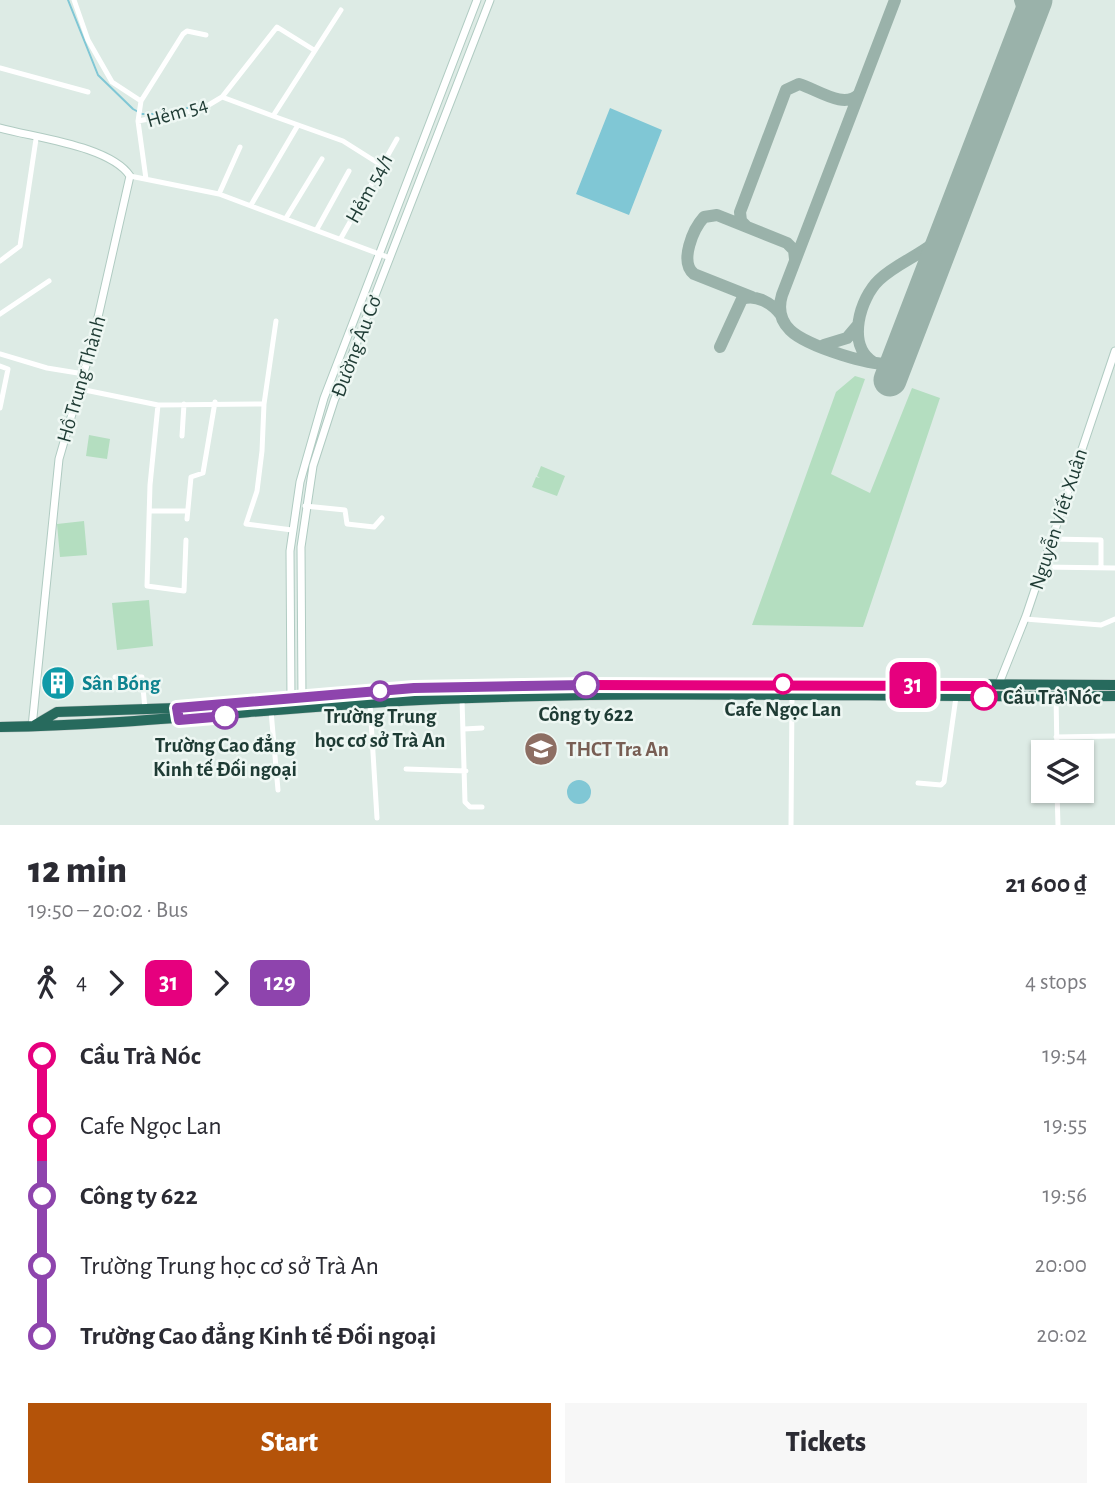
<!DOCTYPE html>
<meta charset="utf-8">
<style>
:root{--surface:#fff;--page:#f7f7f7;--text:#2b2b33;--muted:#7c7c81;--accent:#b45309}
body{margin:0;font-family:"Alegreya Sans",sans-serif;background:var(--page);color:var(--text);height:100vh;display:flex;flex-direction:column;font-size:26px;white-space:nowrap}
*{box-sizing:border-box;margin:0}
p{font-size:23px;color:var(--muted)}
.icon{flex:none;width:38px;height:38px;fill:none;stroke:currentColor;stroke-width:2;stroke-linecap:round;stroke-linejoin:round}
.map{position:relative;height:825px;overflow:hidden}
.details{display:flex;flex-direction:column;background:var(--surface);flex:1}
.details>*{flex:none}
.badge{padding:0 14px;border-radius:10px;font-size:24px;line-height:46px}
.controls{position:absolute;left:1031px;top:740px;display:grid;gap:14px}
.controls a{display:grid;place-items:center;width:63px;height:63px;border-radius:0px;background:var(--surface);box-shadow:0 2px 5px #0004;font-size:35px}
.map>.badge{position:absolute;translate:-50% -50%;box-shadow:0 0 0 4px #fff}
.legs{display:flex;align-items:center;gap:10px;height:77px;padding:0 28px;font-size:23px}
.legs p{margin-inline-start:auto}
.summary{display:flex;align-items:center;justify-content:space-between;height:119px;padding:0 28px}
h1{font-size:38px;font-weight:800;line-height:52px}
.primary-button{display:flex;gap:14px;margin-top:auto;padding:14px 28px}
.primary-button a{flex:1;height:80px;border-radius:0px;background:var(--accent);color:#fff;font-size:28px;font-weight:800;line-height:80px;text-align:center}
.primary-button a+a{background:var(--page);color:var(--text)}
ul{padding:0 28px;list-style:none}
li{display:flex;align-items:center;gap:24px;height:70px;font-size:26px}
li i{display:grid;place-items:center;width:10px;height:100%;margin:0 9px;background:currentColor}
li i::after{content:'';width:18px;height:18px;margin:-9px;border:5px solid;border-radius:50%;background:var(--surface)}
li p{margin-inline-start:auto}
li:first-child i{background:linear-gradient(#0000 50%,currentColor 0)}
li:last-child i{background:linear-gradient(currentColor 50%,#0000 0)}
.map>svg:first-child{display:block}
</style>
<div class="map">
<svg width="1115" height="825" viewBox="0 0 1115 825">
<rect width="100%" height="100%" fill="#ddebe5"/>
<path fill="#b4dec0" d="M855 376 865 379 831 474 870 493 912 388 940 398 863 627 752 625 836 392Z
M89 435 110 439 107 459 86 456Z
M541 466 565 476 557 496 532 487 536 477 540 478 537 476Z
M84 521 87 555 60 557 57 524Z
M149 600 153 646 117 650 112 603Z"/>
<path fill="#80c7d5" d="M610 108 662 130 629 215 576 194Z
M567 792a12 12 0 1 1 24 0a12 12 0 1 1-24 0Z"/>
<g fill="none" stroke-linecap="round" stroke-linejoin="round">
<path stroke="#80c7d5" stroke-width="2" d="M68 0 98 75 133 109 142 114H157L203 105"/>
<path stroke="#9ab2aa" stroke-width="12" d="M895 0 782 295C778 308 780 320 790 330 806 346 876 369 897 363
M1020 0 1026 19 1020 41
M747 227 741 221 740 212 786 90 799 84C817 89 844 110 859 94
M752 297 694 274C679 262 693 229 704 217L717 215 787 243 794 250 795 259
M824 345 847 338 858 325
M720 347 742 299C756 294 772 303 781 315
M873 362C846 345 860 298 879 280 902 258 937 251 951 222"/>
<path stroke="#9ab2aa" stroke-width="33" d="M890 380 1036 0"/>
<g stroke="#b0cbc2" stroke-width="9">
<path id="secondary" d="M0 128C36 138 110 146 130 176L91 348 59 459 32 727
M998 686 1026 616 1115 351
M302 701 301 547 313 466 334 401 490 0
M291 702 290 551 300 482 324 398 477 0"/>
</g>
<g stroke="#c0c8c6" stroke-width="11">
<path id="highway" d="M35 725 57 712 177 708 414 688 659 683 1115 685
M0 727C140 725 279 707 420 700 651 689 883 698 1115 696"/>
</g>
<path stroke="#fff" stroke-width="5" d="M74 0 88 40 112 82 141 101 183 34 187 31 206 35
M341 10 273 116 343 141 381 165
M0 68 88 92
M222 97 273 116
M138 121 141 101
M130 176 219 194 390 258
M146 179 138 121 202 109 222 97 277 27 314 50
M219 194 240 147
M251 205 298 125
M286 218 322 159
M317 229 349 171
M341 238 397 139
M0 261 20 246 36 139
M0 314 49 281
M276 321 264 404 262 451 257 491 246 524 292 530
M0 354 47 368 84 374
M0 366 8 369 0 408
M80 389 158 405 264 404
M158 405 150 485 147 586 184 591 186 540
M182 436 184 404
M305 506 345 510 347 524 374 527 382 518
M150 511H187
M187 519 191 477 203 473 215 402
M1052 539 1101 540V568
M1042 567 1115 568
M1025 619 1101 625 1115 619
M115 677H142L145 709
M1056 696 1057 752
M462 699 465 802 470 807H482
M370 704 377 818
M271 711 278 790
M464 729 482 728
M1056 737 1115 736
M406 769 466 771
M918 783 941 785 944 782 956 697
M1057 791 1058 825
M791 825 792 695"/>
<use href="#secondary" stroke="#fff" stroke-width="7"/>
<use href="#highway" stroke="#276a5d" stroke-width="10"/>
</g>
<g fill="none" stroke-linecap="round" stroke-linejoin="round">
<g stroke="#fff" stroke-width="16">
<path id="line-1" d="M586 685 984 686V697"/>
</g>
<g stroke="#fff" stroke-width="16">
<path id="line-2" d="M225 716 179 720 177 708 414 688 586 685"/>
</g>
<use href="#line-1" stroke="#e6007e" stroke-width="10"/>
<use href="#line-2" stroke="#8e44ad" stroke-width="10"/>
</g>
<defs>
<g id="building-disc" transform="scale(1.75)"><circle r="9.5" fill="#0f9aa8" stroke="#eef7f3"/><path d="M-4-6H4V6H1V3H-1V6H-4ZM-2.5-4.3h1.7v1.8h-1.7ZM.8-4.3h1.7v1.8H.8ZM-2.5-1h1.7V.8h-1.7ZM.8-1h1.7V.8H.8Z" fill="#fff"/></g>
<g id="school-disc" transform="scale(1.75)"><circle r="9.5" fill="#8d6e63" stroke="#eef7f3"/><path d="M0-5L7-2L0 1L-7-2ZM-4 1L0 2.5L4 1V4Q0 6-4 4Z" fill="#fff"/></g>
</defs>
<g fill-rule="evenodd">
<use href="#building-disc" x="58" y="683"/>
<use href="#school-disc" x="541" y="749"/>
</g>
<g fill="#fff" stroke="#e6007e" stroke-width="3.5">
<circle cx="783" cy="684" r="9"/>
<circle cx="984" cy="697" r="12"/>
</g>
<g fill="#fff" stroke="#8e44ad" stroke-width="3.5">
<circle cx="586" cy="685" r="12"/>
<circle cx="380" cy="691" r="9"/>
<circle cx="225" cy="716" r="12"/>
</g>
<g text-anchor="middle" stroke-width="5" stroke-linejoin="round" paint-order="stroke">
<g font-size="21" fill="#1e3b34" stroke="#eef7f3">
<text transform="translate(177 112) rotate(-16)" y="7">Hẻm 54</text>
<text transform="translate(369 188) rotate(-61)" y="7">Hẻm 54/1</text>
<text transform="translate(356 346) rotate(-69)" y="7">Đường Âu Cơ</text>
<text transform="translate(81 379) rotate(-74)" y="7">Hồ Trung Thành</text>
<text transform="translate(1058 519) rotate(-72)" y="7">Nguyễn Viết Xuân</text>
</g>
<g font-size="21" font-weight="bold" fill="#0d838f" stroke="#eef7f3" text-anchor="start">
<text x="82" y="690">Sân Bóng</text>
</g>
<g font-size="21" font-weight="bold" fill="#1e3b34" stroke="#eef7f3">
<text x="1003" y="704" text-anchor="start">Cầu Trà Nóc</text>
<text x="783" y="716">Cafe Ngọc Lan</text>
<text x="586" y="721">Công ty 622</text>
<text x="380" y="723">Trường Trung<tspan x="380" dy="24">học cơ sở Trà An</tspan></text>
<text x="225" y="752">Trường Cao đẳng<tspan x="225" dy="24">Kinh tế Đối ngoại</tspan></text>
</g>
<g font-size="21" font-weight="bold" fill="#785e54" stroke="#eef7f3" text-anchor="start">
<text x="566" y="756">THCT Tra An</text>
</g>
</g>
</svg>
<div class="controls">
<a><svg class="icon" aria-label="layers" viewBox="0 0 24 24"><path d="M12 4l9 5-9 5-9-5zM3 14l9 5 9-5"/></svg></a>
</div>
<b class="badge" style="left:913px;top:685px;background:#e6007e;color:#fff">31</b>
</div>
<section class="details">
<div class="summary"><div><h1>12 min</h1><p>19:50 – 20:02 · Bus</p></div><b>21 600 ₫</b></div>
<div class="legs"><svg class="icon" aria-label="walk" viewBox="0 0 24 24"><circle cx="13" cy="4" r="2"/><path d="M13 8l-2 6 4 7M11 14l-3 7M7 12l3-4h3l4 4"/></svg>4<svg class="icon" aria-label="forward" viewBox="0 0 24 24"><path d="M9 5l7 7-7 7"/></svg><b class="badge" style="background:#e6007e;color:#fff">31</b><svg class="icon" aria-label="forward" viewBox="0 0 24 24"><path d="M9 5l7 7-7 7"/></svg><b class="badge" style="background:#8e44ad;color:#fff">129</b><p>4 stops</p></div>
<ul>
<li><i style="color:#e6007e"></i><b>Cầu Trà Nóc</b><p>19:54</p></li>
<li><i style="color:#e6007e"></i><span>Cafe Ngọc Lan</span><p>19:55</p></li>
<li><i style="color:#8e44ad"></i><b>Công ty 622</b><p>19:56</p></li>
<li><i style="color:#8e44ad"></i><span>Trường Trung học cơ sở Trà An</span><p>20:00</p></li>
<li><i style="color:#8e44ad"></i><b>Trường Cao đẳng Kinh tế Đối ngoại</b><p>20:02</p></li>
</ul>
<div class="primary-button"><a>Start</a><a>Tickets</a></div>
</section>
